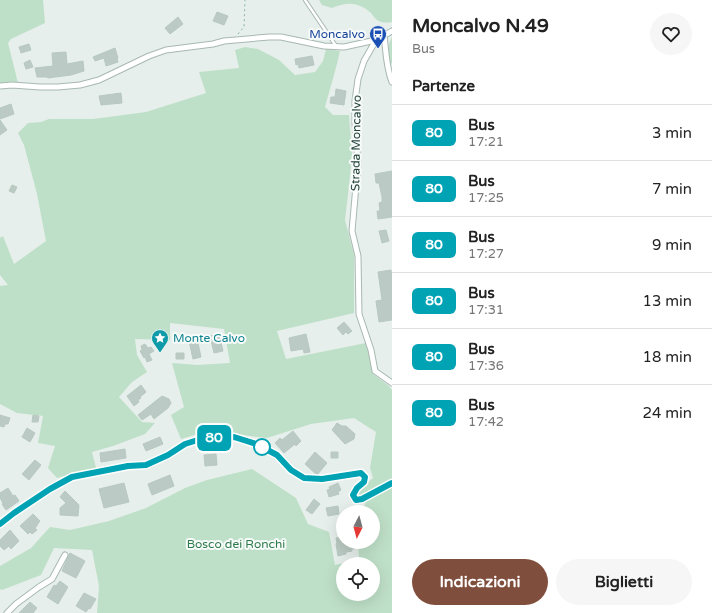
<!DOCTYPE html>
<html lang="it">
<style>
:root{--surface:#fff;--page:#f6f6f6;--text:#222;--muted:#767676;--line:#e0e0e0;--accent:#804e3d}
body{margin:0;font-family:"Varela Round",sans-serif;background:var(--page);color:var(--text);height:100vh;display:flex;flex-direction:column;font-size:15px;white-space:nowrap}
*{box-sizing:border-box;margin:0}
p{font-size:13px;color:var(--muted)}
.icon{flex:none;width:22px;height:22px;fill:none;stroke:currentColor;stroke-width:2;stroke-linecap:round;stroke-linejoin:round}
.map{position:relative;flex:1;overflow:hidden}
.details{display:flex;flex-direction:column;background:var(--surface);width:320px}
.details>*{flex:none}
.badge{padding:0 8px;border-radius:6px;font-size:14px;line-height:26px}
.needle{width:26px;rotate:186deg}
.tools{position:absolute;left:336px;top:505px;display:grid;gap:8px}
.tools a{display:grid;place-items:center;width:44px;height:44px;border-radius:50%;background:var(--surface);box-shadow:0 4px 16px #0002;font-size:20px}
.map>.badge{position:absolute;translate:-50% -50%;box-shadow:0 0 0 2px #fff}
h2{padding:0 20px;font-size:15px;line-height:36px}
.round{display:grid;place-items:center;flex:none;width:42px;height:42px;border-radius:21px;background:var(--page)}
.headline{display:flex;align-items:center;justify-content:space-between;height:68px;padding:0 20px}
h1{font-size:19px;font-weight:800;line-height:30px}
.action{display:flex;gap:8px;margin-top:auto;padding:8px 20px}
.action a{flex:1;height:46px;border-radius:24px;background:var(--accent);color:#fff;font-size:16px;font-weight:800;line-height:46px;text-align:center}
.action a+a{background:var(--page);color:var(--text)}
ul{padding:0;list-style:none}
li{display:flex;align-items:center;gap:12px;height:56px;padding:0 20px;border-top:1px solid var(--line)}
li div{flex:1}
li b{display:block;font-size:15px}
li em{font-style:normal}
li .badge{min-width:44px;font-weight:700;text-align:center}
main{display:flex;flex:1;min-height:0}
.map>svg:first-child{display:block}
</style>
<main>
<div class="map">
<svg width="392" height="613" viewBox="0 0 392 613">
<rect width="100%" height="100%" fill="#e6efeb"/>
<path fill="#bfe0c8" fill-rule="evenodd" d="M0 0H43L45 23 11 39 8 43 18 83H0Z
M319 0H392V22C388 23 381 23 377 20 374 18 373 15 371 13 358 1 346 2 332 8L322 5Z
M392 37V63L389 64C388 55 387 45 392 37Z
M245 47 258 49 279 60 295 75 315 72 323 61 326 49 340 51C336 70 330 88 325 107L333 115H349L352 154 349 186 345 220 354 255V313L277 331 286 359 366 343 373 374 389 386 392 390V479L360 496 357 492 373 478 370 468 376 432 354 418 311 424 267 438 234 434 201 433 181 439 171 415 184 407 172 363 197 365 230 363 224 329 170 323V340L135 339 137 355 147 372 132 382 119 397 142 422 155 423 145 434 113 446 92 452 96 468 57 478 48 468 55 446 38 443 43 416 17 413 0 404V286L8 285 0 275V238L3 236 14 264 46 241 37 194 24 145 18 133 28 123 41 122 49 119H93L146 112 206 93 199 72 239 68 235 50Z
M252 469 296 498 308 524 329 532 335 565 359 559 358 542H373V512H362L367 499 392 487V613H97L99 586 92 550 54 548 41 575 2 590 0 589V566L31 548 50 527 70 530 109 521 146 508 185 488 207 480ZM343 564H373V594H343Z"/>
<path fill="#bbcac4" stroke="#b8c9c2" d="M217 12 228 16 224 25 213 21Z
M178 17 183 24 170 34 165 28Z
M29 44 31 50 21 53 19 47Z
M115 48 118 58 117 59 118 62 106 66 104 58 95 61 93 57Z
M66 52 67 64 83 61 84 71 71 75 48 78 47 77H37L35 68 53 66 52 53Z
M312 56 314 65 299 68 298 64 296 65 295 59Z
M30 60 33 67 26 69 24 63Z
M336 89 346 91 344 105 330 103 331 97H335Z
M121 93 122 103 101 105 99 96Z
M11 104 14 114 0 119V108Z
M0 120 7 130 0 135Z
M392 171V217L378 219 377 211H380L379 203 382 202V197L379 183H376L375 174Z
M12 185 17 187 14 193 9 191Z
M386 230 389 241 382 243 379 231Z
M391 270 392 277V320L379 322 376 301 382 300 378 272Z
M344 322 352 331 348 334 346 332 343 335 337 328Z
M219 334 223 351 214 353 210 336Z
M306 334 310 352 304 353 303 349 291 351 289 338Z
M200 338 201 343H198L201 357 193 359 189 341Z
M145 344 148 348 151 347 154 351 149 354 152 360 147 362 145 357 144 358 140 351 142 350 141 346Z
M176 353H184V359H176Z
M141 385 146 392 140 397 141 398 138 400 139 402 134 406 127 396Z
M162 396 169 399 171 403 168 408 154 419 151 414 142 420 138 415Z
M0 415 10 418 8 424H5L4 427 0 426Z
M33 415 39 416 38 422H32Z
M337 423 342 426H346L355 434 354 439 345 444 332 430Z
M27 428 35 433 30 442 22 437Z
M293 431 301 441 296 446 295 444 284 453 275 443 280 438 282 440Z
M160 437 163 444 146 451 143 444Z
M125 449 126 458 101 462 100 453Z
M315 452 327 463 317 475 305 464Z
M331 452H338V458H331Z
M216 454 217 465 205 466 204 455Z
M35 460 41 465 29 480 22 474Z
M170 475 174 486 152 495 148 484Z
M124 483 129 502 104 508 99 489Z
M338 483 341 490 338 492 339 494 329 497 327 490 330 489 329 487Z
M8 488 13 496 15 495 19 501 6 510 2 504 3 503 0 498V493Z
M65 491 79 505 78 516 60 515V508L66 503 60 497Z
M314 499 320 504 312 514 306 510Z
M338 506 339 514 328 516 326 508Z
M33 514 40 521 37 525V526L35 528 37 530 32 534 30 532 28 534 20 526Z
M10 530 19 541 11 549 9 546 4 550 0 546V540Z
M342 537V539H343V542H352L354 549H351L352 551 346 552V554L338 556 336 544 337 543 336 538Z
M70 553 85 561 76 578 62 571Z
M60 581 68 587 58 604 47 597 54 585 56 586Z
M84 593 96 599 90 609 89 608 86 612 76 606Z
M30 602 37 608 33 613H19Z"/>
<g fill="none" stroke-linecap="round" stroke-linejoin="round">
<g stroke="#a8b8b2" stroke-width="4.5">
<path id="service" d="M305 0 336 46"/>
</g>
<g stroke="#a8b8b2" stroke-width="7">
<path id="minor" d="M384 35C386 51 386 67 392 82
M376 40 364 61 358 79 355 101V123L358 163 352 231 358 256 359 314 371 350 375 371 392 383
M0 86 12 85 40 87H58L80 85 99 80 149 56 166 50 213 44 224 41 269 37H281L324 46 344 47 376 40 392 31
M0 524 14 513 50 489 73 477 128 466 146 465 169 455 185 444 203 438 234 437 256 444 277 455 291 470 304 478 322 479 361 473 365 477 364 482 357 488 353 495 356 500 362 499 392 483
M7 613 16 604 39 587 52 579 65 555"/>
</g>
<path stroke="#86b3a5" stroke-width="1" stroke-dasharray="2 3" stroke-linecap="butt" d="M238 34 244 27 245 0"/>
<use href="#service" stroke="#fff" stroke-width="2.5"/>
<use href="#minor" stroke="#fff" stroke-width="5"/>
</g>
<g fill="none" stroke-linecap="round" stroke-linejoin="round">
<g stroke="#fff" stroke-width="9">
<path id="line" d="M0 524 14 513 50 489 72 477 128 466 146 465 168 455 185 444 204 438 234 437 256 444 277 455 291 470 304 478 322 479 361 473 365 477 364 482 357 488 353 495 356 500 362 499 392 483"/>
</g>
<use href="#line" stroke="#00a3b4" stroke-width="6"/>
</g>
<defs>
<g id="bus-pin" transform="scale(0.9)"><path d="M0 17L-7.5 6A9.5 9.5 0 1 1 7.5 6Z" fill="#1a4fb4" stroke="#f7fbf9"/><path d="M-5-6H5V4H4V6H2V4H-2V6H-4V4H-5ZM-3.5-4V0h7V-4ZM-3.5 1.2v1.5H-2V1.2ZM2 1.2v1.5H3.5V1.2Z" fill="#fff"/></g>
<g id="sight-pin" transform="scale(0.9)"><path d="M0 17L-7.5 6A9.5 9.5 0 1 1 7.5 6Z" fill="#0f9aa8" stroke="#f7fbf9"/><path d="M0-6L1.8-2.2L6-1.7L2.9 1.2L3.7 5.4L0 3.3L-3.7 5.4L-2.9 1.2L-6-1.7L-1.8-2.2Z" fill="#fff"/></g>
</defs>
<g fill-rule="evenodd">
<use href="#bus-pin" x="378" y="34"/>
<use href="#sight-pin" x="160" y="338"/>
</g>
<circle fill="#fff" stroke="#00a3b4" stroke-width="2" cx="262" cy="447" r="8"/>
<g text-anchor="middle" stroke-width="4" stroke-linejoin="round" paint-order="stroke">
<g font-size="12" fill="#164399" stroke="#f7fbf9" text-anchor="end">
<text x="365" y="38">Moncalvo</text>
</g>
<g font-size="12" fill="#24423a" stroke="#f7fbf9">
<text transform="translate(356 143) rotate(-89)" y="4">Strada Moncalvo</text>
</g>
<g font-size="12" fill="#0d838f" stroke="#f7fbf9" text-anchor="start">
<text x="173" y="342">Monte Calvo</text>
</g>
<g font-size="12" fill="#2d7a4b" stroke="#f7fbf9">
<text x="236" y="548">Bosco dei Ronchi</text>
</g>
</g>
</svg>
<div class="tools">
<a><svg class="needle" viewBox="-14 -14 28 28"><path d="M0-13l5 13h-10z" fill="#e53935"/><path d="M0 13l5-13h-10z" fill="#767676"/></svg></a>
<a><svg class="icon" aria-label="locate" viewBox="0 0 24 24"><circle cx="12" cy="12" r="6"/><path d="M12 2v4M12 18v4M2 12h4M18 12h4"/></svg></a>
</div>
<b class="badge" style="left:214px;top:438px;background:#00a3b4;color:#fff">80</b>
</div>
<section class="details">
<div class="headline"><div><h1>Moncalvo N.49</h1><p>Bus</p></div><a class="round"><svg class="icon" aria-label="heart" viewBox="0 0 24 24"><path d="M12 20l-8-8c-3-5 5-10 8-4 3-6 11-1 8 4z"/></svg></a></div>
<h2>Partenze</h2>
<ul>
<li><span class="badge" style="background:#00a3b4;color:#fff">80</span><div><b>Bus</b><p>17:21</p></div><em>3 min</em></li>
<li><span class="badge" style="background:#00a3b4;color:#fff">80</span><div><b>Bus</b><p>17:25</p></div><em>7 min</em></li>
<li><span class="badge" style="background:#00a3b4;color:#fff">80</span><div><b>Bus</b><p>17:27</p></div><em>9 min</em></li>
<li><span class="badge" style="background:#00a3b4;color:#fff">80</span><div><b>Bus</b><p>17:31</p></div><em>13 min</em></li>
<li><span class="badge" style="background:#00a3b4;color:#fff">80</span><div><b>Bus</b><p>17:36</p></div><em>18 min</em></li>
<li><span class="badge" style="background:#00a3b4;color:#fff">80</span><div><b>Bus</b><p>17:42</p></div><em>24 min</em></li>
</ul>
<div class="action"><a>Indicazioni</a><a>Biglietti</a></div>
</section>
</main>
